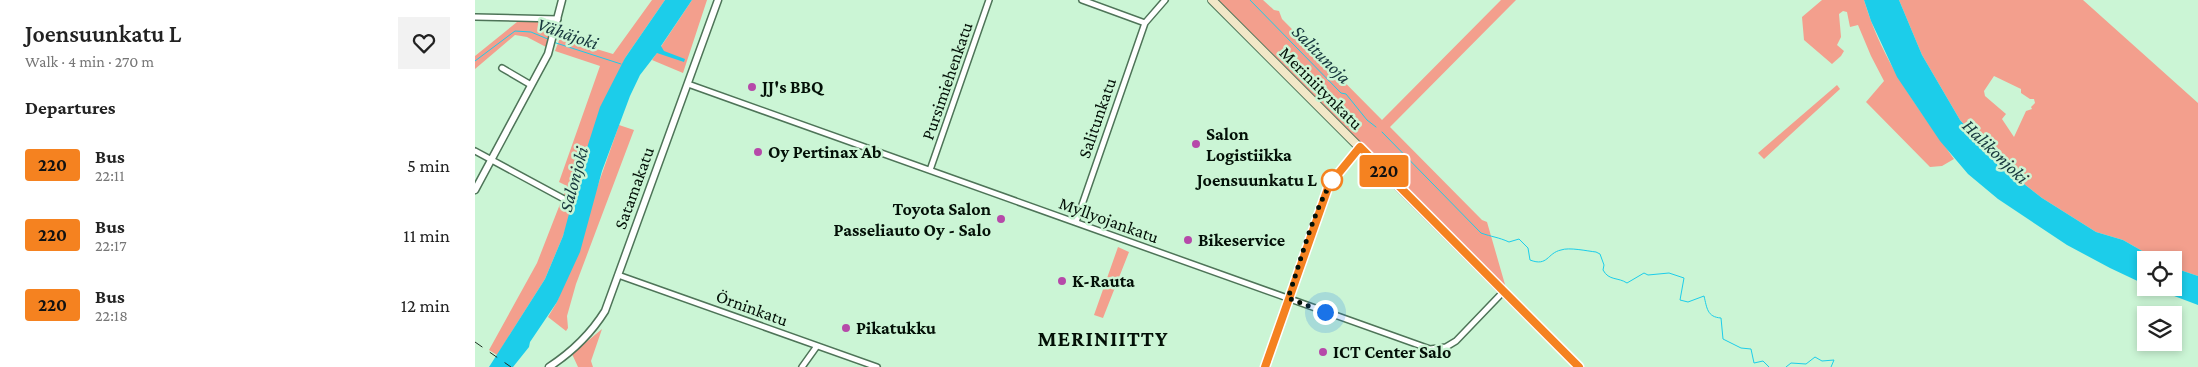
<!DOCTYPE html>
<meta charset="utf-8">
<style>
:root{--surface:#fff;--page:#f2f2f2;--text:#222;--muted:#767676}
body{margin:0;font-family:"Crimson Pro",serif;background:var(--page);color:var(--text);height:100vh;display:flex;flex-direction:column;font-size:19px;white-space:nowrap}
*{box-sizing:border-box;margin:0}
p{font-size:16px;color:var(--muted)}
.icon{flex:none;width:28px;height:28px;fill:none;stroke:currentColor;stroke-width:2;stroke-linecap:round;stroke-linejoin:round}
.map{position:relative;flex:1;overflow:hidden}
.side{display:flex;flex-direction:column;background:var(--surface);width:475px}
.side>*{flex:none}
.badge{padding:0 10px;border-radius:4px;font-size:18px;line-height:32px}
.buttons{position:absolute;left:1662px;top:251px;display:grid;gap:10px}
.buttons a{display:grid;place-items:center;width:45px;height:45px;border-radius:0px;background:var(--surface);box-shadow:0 2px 8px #0003;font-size:25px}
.you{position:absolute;width:25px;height:25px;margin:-12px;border:4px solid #fff;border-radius:50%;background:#1a73e8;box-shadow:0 0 0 8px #1a73e833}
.map>.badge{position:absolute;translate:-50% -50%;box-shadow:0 0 0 2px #fff}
h2{padding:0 25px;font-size:19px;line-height:45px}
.round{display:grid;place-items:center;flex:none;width:52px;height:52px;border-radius:0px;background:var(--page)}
.head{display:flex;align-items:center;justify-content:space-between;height:85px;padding:0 25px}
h1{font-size:24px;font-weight:600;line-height:38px}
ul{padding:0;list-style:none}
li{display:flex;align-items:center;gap:15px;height:70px;padding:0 25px}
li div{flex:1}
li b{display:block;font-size:19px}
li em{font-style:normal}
li .badge{min-width:55px;font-weight:700;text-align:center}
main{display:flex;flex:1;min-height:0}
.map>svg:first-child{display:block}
</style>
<main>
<section class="side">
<div class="head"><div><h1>Joensuunkatu L</h1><p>Walk · 4 min · 270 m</p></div><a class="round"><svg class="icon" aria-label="heart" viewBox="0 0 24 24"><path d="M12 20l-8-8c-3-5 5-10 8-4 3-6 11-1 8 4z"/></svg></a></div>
<h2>Departures</h2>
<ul>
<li><span class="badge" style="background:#f58220;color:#111">220</span><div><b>Bus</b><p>22:11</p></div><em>5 min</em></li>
<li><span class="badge" style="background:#f58220;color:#111">220</span><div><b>Bus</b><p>22:17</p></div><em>11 min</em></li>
<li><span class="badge" style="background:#f58220;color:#111">220</span><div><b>Bus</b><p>22:18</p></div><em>12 min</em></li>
</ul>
</section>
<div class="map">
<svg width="1723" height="367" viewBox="0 0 1723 367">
<rect width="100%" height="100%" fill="#cbf5d5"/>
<path fill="#f39f8d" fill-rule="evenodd" d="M177 0H190L150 58 88 236 70 279 22 355 14 350 62 263 92 186 84 182 125 66 80 51 85 38 138 54Z
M217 0H232L208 73 177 60Z
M742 0H788L799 10 804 11 807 19 907 120 1026 0H1041L915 127 1007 220 1012 222 1031 288Z
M1347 0H1389C1408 64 1442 106 1479 159L1467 166 1455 167 1391 102 1409 81 1396 56 1383 25 1375 27 1372 12 1368 11 1364 14 1366 37 1362 45 1369 51 1366 56 1357 64 1329 40 1327 17Z
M1424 0H1608L1723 103V276L1699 268V260H1683L1648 240 1621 232 1567 198 1526 166 1485 120 1447 55ZM1519 76 1546 89V93L1555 99H1559L1560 103 1556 107 1557 109 1551 111 1539 137 1527 119 1531 114 1510 96 1509 91Z
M42 22H72L78 30 71 47 52 37 40 35 0 69V56Z
M1362 85 1365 89 1289 159 1283 153Z
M144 125 159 130 101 284 92 316 93 328 91 331 73 317 82 302Z
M643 247 654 252 628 318 619 315Z
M127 329 116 361 118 367H103L97 354Z"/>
<path fill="#1ccdea" d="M190 0H217L186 46 189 51 210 59 209 62 182 53 165 75 155 96 127 171 105 252 82 302 55 342 54 347 38 367H14L70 279 88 236 111 151 125 107 150 58Z
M1389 0H1424L1447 55 1485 120 1526 166 1567 198 1621 232 1648 240 1683 260H1671V285L1635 268 1592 245 1523 199 1493 174 1465 141 1422 77 1396 21Z
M1699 268 1723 276V305L1678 288H1699Z"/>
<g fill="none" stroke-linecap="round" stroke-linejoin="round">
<path stroke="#1ccdea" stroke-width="1" d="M775 0 866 93 871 94 892 120 901 127
M78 42 146 64
M0 61 40 31 56 32 75 40
M907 132 1006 233C1017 237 1023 237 1034 242L1044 239 1053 248 1055 260C1073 267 1072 253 1086 250 1094 247 1112 251 1121 252L1125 254 1129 265 1128 270C1134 281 1143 277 1152 283L1169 273 1173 275 1194 273 1209 278 1205 300 1213 302 1229 296C1232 308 1232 317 1246 318L1248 339 1266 348 1276 349 1279 363 1288 361 1294 367
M1311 367 1316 363 1331 364 1340 357 1347 361 1359 360 1356 367"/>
<g stroke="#4e7458" stroke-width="8">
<path id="minor" d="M607 0 670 23 690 0
M0 17 83 19
M27 68 56 85
M213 84 955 349 971 347 981 341 1029 291
M0 151 89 199
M455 170 514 0
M601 222 670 23
M143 275 402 367
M327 367 342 346"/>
</g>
<g stroke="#4e7458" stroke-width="9">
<path id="tertiary" d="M0 190 73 54 87 0
M74 367C97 352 115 335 130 311L243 0
M790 367 854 185 885 147"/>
</g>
<g stroke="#4e7458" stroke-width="10">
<path id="secondary" d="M737 0 1104 367"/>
</g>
<use href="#minor" stroke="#fff" stroke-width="5"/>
<use href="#tertiary" stroke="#fff" stroke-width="6"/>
<use href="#secondary" stroke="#f1e7c7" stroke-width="8"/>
<path stroke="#1e2f23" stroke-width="1" stroke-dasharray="9 9" stroke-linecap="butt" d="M0 342 36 367"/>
</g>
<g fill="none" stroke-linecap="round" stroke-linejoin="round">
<g stroke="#fff" stroke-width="11">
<path id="line" d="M790 367 854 185 885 147 1104 367"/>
</g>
<use href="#line" stroke="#f58220" stroke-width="8"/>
<path stroke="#031007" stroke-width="5" stroke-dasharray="0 9" d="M850 312 813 298C825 264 839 206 860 177L857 180"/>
</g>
<g fill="#b649a9" stroke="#cbf5d5" stroke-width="2">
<circle cx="277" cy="87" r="5"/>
<circle cx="721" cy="144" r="5"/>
<circle cx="283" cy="152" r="5"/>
<circle cx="526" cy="219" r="5"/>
<circle cx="713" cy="240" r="5"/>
<circle cx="587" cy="281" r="5"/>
<circle cx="371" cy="328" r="5"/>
<circle cx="848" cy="352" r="5"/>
</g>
<circle fill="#fff" stroke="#f58220" stroke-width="2.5" cx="857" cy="180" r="10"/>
<g text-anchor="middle" stroke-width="5" stroke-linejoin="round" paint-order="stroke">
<g font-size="18" fill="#031007" stroke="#cbf5d5">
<text transform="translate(472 81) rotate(-71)" y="6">Pursimiehenkatu</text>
<text transform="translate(846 88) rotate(45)" y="6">Meriniitynkatu</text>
<text transform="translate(622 118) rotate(-71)" y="6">Salitunkatu</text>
<text transform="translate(159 188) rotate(-70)" y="6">Satamakatu</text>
<text transform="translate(634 220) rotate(20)" y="6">Myllyojankatu</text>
<text transform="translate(277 308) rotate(20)" y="6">Örninkatu</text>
</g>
<g font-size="18" font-weight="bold" fill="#031007" stroke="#cbf5d5" text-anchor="start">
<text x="287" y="93">JJ's BBQ</text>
<text x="731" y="140">Salon<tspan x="731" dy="21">Logistiikka</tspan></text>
<text x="293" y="158">Oy Pertinax Ab</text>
<text x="516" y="215" text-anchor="end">Toyota Salon<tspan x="516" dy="21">Passeliauto Oy - Salo</tspan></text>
<text x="723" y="246">Bikeservice</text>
<text x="597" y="287">K-Rauta</text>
<text x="381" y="334">Pikatukku</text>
<text x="858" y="358">ICT Center Salo</text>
</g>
<g font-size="18" font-weight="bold" fill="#031007" stroke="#cbf5d5" text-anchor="end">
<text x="842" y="186">Joensuunkatu L</text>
</g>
<g font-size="19" font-style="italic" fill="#16363c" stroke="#cbf5d5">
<text transform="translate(93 33) rotate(19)" y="7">Vähäjoki</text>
<text transform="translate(847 54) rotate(45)" y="7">Salitunoja</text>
<text transform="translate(1521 151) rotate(44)" y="7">Halikonjoki</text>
<text transform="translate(98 179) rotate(-75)" y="7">Salonjoki</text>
</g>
<g font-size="22" font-weight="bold" letter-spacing="1" fill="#031007" stroke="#cbf5d5">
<text x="628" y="346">MERINIITTY</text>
</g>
</g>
</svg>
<div class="buttons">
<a><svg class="icon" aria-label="locate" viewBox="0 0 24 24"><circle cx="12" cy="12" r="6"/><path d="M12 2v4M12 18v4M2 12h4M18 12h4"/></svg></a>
<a><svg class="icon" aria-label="layers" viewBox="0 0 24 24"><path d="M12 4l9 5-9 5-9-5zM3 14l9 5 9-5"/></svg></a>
</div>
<div class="you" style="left:850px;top:312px"></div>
<b class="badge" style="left:909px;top:171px;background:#f58220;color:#111">220</b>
</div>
</main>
